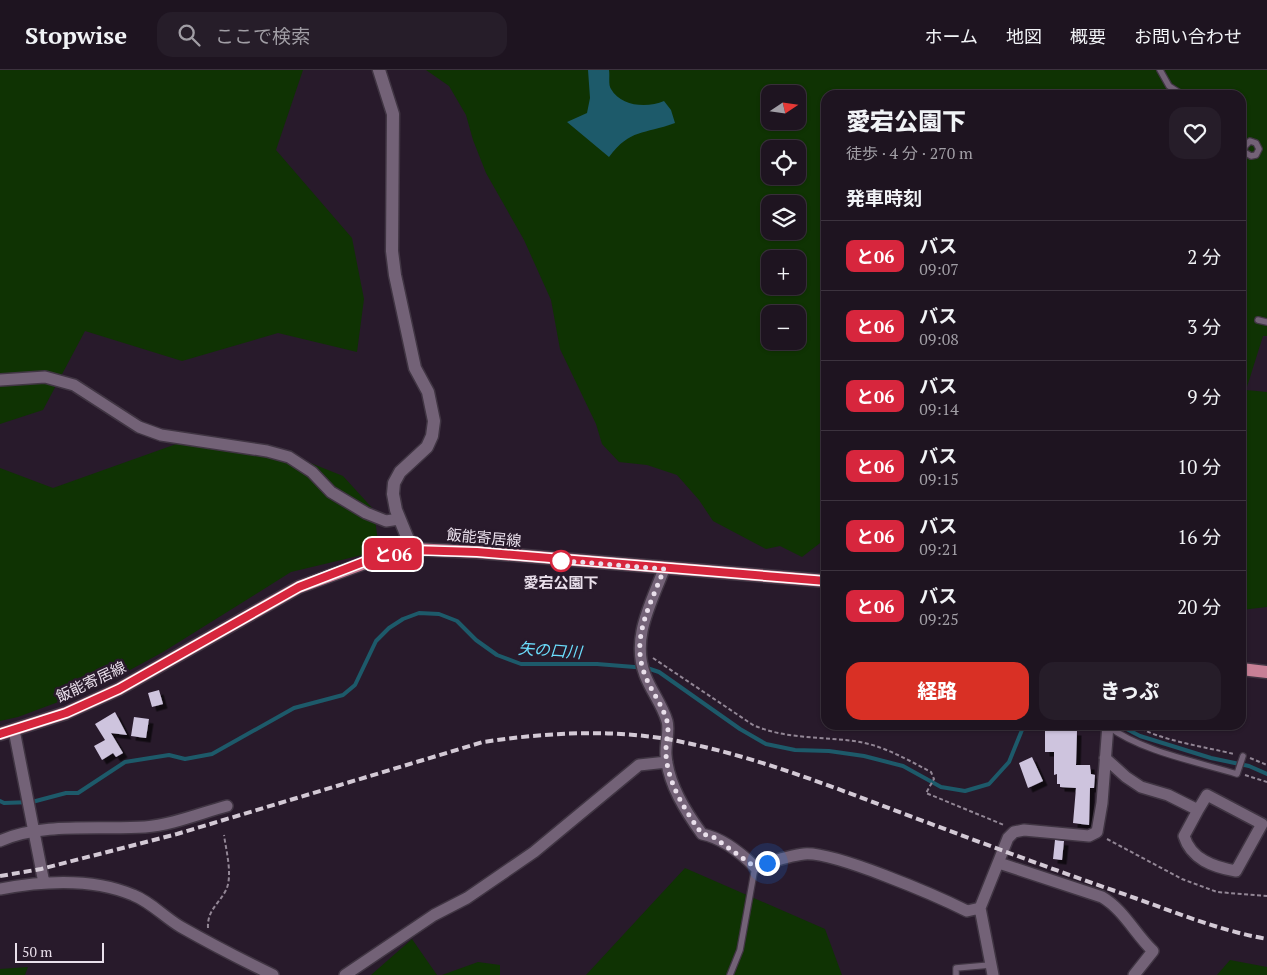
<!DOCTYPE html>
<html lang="ja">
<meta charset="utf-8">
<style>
:root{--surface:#1e1420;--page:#261d29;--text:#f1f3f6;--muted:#a19ea5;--line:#3c333e;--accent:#d93025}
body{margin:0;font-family:"PT Serif","Noto Sans JP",serif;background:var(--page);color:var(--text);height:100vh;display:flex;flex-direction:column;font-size:19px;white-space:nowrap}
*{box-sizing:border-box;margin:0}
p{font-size:16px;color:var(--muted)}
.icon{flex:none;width:28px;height:28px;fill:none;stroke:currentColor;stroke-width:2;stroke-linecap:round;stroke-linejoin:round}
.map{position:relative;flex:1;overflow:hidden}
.panel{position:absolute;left:821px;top:20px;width:425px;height:640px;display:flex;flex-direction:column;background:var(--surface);border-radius:15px;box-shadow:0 1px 4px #0004,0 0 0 1px var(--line)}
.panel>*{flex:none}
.badge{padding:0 10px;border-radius:8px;font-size:18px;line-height:32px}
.needle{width:32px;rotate:77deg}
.buttons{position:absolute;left:761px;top:15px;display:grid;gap:10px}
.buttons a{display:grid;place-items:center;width:45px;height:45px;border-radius:10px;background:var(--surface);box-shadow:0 1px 4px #0004,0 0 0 1px var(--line);font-size:25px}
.scale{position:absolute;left:15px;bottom:12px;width:89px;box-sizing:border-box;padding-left:5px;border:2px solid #e9dfeb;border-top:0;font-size:14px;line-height:18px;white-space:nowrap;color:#e9dfeb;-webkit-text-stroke:4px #281a2b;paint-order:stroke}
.you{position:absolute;width:25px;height:25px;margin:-12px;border:4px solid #fff;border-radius:50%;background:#1a73e8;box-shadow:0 0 0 8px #1a73e833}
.map>.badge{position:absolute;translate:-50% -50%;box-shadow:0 0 0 2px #fff}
h2{padding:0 25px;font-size:19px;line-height:45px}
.round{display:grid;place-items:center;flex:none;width:52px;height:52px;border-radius:15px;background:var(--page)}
.summary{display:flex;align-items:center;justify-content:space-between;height:85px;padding:0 25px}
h1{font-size:24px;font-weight:800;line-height:38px}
.cta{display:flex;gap:10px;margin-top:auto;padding:10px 25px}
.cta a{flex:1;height:58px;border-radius:15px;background:var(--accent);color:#fff;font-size:20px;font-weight:800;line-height:58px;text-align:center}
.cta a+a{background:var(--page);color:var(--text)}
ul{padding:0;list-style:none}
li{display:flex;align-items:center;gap:15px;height:70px;padding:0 25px;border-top:1px solid var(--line)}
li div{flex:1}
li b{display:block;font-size:19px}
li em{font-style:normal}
li .badge{min-width:55px;font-weight:700;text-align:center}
header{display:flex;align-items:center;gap:30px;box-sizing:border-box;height:70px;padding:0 25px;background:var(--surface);border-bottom:1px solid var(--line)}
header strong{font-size:24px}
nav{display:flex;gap:28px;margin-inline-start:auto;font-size:18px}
.search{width:350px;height:45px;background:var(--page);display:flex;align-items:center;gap:12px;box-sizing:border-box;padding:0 18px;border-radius:15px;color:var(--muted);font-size:19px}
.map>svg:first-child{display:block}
</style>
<header>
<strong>Stopwise</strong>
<div class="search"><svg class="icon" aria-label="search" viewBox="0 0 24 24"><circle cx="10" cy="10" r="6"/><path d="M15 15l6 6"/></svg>ここで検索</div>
<nav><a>ホーム</a><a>地図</a><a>概要</a><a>お問い合わせ</a></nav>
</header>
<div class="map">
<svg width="1267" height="905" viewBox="0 0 1267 905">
<defs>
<filter id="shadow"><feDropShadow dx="4.5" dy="4.5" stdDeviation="0" flood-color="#0009"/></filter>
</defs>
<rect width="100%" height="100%" fill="#281a2b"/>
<path fill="#0f3303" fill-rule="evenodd" d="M0 0H303L276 80 352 168 364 229 357 282 278 263 182 291 85 261 43 340 0 354Z
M426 0H1267V266H1263L1246 320 1267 322V537L1241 540V25H826V474L824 470 802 487 780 476 766 479 713 451 699 430 677 405 647 395 619 392 602 374 596 354 560 279 551 230 524 170 486 103 473 70 466 45 449 16ZM770 24H798V51H770ZM770 79H798V106H770ZM770 134H798V161H770ZM770 189H798V216H770ZM770 244H798V271H770Z
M182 372 298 388 343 406 374 440 379 481 291 502 163 582 119 606 77 625 18 647 0 651V398L53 418Z
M685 798 825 859 842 905H586Z
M412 869 437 905H371Z
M1230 890 1267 897V905H1217Z
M478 892 500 895V905H442Z
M28 897 25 905H0V899Z"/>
<path fill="#1d5a6a" d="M588 0H609C610 6 608 15 611 19 621 37 648 38 664 31L671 40 675 53C643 65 631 58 609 87L567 52 587 43 590 28Z"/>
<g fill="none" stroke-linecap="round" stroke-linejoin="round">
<path stroke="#1d5a6a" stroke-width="4" d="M1119 655 1140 666 1211 688 1249 696 1267 704
M0 731 4 733 32 732 66 723H78L125 692 169 685 185 689 212 684 294 638 343 625 355 615 376 571 389 558 403 549 419 543 439 544 457 551 476 570 497 585 521 594H597L647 598 659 602 740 659 766 674 795 680 829 681 864 686 903 696 941 717 965 721 989 714 1009 692 1024 655"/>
</g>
<path fill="#cec4de" filter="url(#shadow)" d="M159 620 163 634 152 637 148 623Z
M115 642 127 665 111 663 123 683 116 687 113 683 102 690 94 676 105 670 95 654Z
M134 647 149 649 146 668 131 666Z
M1045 660 1077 661 1076 695H1090L1091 704 1095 705 1094 718H1090L1089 755 1073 753 1076 718 1060 717V714H1057V704L1054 705V682H1045Z
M1032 687 1043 711 1028 718 1019 693Z
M1055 770 1064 771 1062 790 1053 789Z"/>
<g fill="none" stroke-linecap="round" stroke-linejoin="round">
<g stroke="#403543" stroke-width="8">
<path id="service" d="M1160 0 1169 16 1183 25
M1241 80 1251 86 1256 85 1259 79 1256 73 1250 71 1245 76 1244 80
M1258 250 1267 252
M1108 656C1140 681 1198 692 1237 704L1243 686
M730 905 740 880 755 797
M956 905V898L990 895"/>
</g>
<g stroke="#403543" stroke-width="14">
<path id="minor" d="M0 310 45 307 74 315 139 357 161 365 267 381 289 387 312 402 331 422 366 443 386 451 399 449
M664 499C651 534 631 568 645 605 651 621 662 634 667 651 670 661 665 674 666 685 668 714 686 742 702 764 722 768 741 783 755 797 771 792 787 786 804 784 833 781 937 826 967 841L980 838 1008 768 1014 762 1024 760 1089 766 1097 762 1102 733 1108 655
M14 660 44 813
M1105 688 1126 707 1141 717 1168 725 1198 740 1207 725 1262 754 1236 801C1213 797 1191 789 1184 766L1198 740
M0 771C41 752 101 760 145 757 172 755 201 743 227 736
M999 793 1102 827C1124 840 1135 864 1153 881L1134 905
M0 819C42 811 93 808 133 825 151 832 164 847 181 857 211 874 242 890 273 905
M980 838 993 905
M345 905 434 845 467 828 534 782 639 695 667 692"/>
</g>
<g stroke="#403543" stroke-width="15">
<path id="tertiary" d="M379 0 393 44 392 181 395 205 415 298 428 322 434 351 432 366 427 377 400 402 394 413 393 424 396 440 412 479"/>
</g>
<g stroke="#403543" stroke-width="15">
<path id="primary" d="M1241 599 1267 602
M0 664 66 643 119 619 299 517 381 487 412 479 477 482 826 511"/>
</g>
<path stroke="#928695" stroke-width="2" stroke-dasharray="4 2.5" stroke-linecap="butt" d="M653 588 753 655C787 670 824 666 860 672 886 677 908 690 931 702L934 709 926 723 1004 755
M1136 655C1153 669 1210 678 1234 684
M1250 688 1267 695
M1245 705 1267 712
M1107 769 1182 809 1217 822 1267 826
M208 858C207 840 219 834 226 820 233 806 226 780 224 765"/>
<use href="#service" stroke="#736277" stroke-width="5.5"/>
<use href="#minor" stroke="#736277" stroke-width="11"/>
<use href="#tertiary" stroke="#736277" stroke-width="12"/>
<use href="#primary" stroke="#c78096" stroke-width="12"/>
<path stroke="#d3c9d5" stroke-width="4" stroke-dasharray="8 4" stroke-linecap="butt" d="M0 806 41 799 177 764 483 672C544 663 606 659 667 669 749 684 825 714 902 743 974 770 1046 797 1118 822 1167 839 1216 860 1267 869"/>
</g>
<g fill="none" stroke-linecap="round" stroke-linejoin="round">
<g stroke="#fff" stroke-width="11">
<path id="line" d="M0 664 66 643 119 619 299 517 366 491 412 480 477 482 826 511"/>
</g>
<use href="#line" stroke="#d7263d" stroke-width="8"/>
<path stroke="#e9dfeb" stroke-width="5" stroke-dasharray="0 9" d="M561 491 554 490 664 499C651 534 630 568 645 605 651 621 662 634 667 651 670 661 665 674 666 685 668 714 686 742 702 764L712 766 755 797 767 793"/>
</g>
<circle fill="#fff" stroke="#d7263d" stroke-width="2.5" cx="561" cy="491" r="10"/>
<g text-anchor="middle" stroke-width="5" stroke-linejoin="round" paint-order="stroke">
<g font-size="15" fill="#e9dfeb" stroke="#281a2b">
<text transform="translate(484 468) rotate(5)" y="5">飯能寄居線</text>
<text transform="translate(91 612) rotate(-25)" y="5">飯能寄居線</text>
</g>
<g font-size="15" font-weight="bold" fill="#e9dfeb" stroke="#281a2b">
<text x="561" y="518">愛宕公園下</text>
</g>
<g font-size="16" font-style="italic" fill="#6bddfc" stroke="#281a2b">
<text transform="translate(550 580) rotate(4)" y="6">矢の口川</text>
</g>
</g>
</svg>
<div class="buttons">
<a><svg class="needle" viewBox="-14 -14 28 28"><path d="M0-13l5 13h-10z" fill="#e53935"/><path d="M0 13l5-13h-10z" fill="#a19ea5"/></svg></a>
<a><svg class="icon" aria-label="locate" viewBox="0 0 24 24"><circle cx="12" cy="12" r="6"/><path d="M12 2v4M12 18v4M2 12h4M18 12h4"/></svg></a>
<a><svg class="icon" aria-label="layers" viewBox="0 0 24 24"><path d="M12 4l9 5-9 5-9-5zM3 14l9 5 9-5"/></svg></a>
<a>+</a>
<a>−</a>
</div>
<div class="scale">50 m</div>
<div class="you" style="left:767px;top:793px"></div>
<b class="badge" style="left:393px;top:484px;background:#d7263d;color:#fff">と06</b>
<section class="panel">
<div class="summary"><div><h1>愛宕公園下</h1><p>徒歩 · 4 分 · 270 m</p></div><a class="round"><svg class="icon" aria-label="heart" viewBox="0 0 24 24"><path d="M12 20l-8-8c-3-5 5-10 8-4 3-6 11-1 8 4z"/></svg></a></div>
<h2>発車時刻</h2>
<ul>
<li><span class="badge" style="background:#d7263d;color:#fff">と06</span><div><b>バス</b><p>09:07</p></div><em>2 分</em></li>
<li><span class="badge" style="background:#d7263d;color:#fff">と06</span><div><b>バス</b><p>09:08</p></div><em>3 分</em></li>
<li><span class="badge" style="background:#d7263d;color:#fff">と06</span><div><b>バス</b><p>09:14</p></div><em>9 分</em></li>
<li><span class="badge" style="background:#d7263d;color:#fff">と06</span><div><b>バス</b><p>09:15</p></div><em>10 分</em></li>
<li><span class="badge" style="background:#d7263d;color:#fff">と06</span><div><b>バス</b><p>09:21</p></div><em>16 分</em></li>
<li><span class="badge" style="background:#d7263d;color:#fff">と06</span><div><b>バス</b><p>09:25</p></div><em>20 分</em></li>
</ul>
<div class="cta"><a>経路</a><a>きっぷ</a></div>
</section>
</div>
